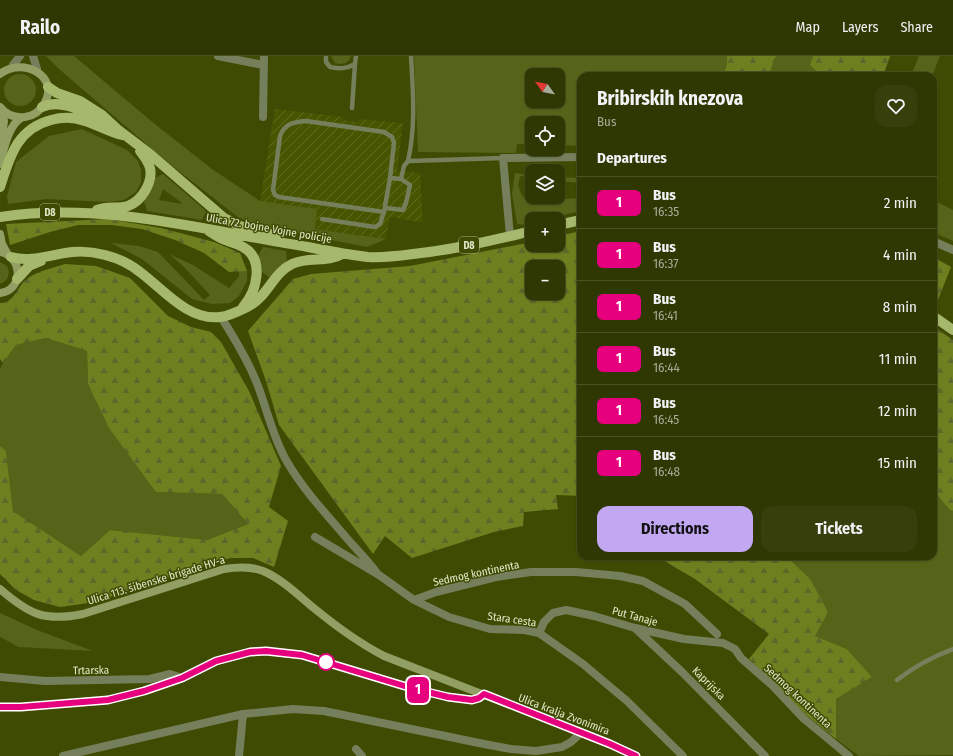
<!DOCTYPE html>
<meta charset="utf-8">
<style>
:root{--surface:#2f3802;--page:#373f0c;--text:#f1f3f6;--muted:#a7ac99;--line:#4a5224;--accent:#c2a8f3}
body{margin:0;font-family:"Fira Sans Condensed",sans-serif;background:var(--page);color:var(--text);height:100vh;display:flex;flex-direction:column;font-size:15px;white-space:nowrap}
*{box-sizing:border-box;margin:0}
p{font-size:13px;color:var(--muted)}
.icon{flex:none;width:22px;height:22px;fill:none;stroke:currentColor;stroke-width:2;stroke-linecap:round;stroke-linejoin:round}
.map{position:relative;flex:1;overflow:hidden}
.drawer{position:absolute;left:577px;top:16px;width:360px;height:488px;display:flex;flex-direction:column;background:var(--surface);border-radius:12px;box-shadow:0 1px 3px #0004,0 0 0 1px var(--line)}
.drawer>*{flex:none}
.badge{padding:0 8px;border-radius:6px;font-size:14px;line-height:26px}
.needle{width:26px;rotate:303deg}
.tools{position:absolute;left:525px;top:12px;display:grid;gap:8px}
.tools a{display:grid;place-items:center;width:40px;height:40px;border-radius:8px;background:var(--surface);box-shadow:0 1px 3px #0004,0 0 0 1px var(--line);font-size:20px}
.map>.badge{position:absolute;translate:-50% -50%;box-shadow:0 0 0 2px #fff}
h2{padding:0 20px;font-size:15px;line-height:36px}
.round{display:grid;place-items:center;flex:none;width:42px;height:42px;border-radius:12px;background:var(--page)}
.head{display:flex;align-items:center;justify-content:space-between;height:68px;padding:0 20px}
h1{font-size:19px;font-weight:700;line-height:30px}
.button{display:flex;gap:8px;margin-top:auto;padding:8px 20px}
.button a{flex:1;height:46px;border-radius:12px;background:var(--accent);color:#111;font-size:16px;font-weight:700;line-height:46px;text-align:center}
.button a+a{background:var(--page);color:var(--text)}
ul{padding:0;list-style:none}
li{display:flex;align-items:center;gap:12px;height:52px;padding:0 20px;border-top:1px solid var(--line)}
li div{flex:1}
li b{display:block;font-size:15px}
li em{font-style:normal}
li .badge{min-width:44px;font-weight:700;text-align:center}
header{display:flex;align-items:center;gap:24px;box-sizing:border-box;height:56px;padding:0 20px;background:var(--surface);border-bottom:1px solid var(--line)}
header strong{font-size:19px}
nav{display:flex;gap:22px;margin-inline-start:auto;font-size:14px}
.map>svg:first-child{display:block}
</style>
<header>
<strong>Railo</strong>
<nav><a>Map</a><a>Layers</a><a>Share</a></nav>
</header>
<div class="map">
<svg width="953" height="700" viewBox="0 0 953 700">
<defs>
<pattern id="industrial-furrows" width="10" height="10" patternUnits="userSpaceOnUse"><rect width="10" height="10" fill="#475500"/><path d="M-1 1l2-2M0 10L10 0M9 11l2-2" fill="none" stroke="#616d24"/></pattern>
<pattern id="forest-firs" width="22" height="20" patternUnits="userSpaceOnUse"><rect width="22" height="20" fill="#6d7f1e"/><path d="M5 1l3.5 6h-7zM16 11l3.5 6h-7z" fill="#5c682a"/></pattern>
</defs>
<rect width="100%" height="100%" fill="#3f4b03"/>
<path fill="url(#industrial-furrows)" d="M275 53 344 61 343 64 358 66V63L403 67 397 115 420 117 423 167 390 161 386 183 315 173 260 145Z"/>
<path fill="#556418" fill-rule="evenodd" d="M46 0H74L156 69 212 113 260 145 317 153 315 173 386 183 367 191 271 172 256 169 238 161 171 109 59 13Z
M331 0H351C348 8 343 9 335 7Z
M414 0H890L883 20H581V90L558 89V67H532V88H517L516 97 418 96ZM532 19H558V45H532Z
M919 0H940L932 20H911Z
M4 34a16 16 0 1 1 32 0a16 16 0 1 1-32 0Z
M82 73 127 94 138 105 141 114V126L136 136 124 144 108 146 47 143 8 148 7 140 16 106 49 80Z
M515 117 532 120V122L520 120 518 129 522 140 543 147 565 143 581 142V155L545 163H532V166C526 168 522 170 517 167L512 138Z
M163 118 206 155 202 164 147 155 144 145 151 135 155 122ZM163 133 182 147V148L159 144Z
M558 121 581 122V127L558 125Z
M933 144 953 154V185L933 176Z
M111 187 139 190 158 196 204 244 210 239 183 210 169 198 193 209 229 232 239 220V215H247V225L239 240 230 247 212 248 192 243 142 203Z
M263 191 286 195 287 207 270 222 262 216 261 207 258 200Z
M0 206 7 210C11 218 8 225 0 228Z
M46 282 87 295 88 329 156 436 222 438 248 468 207 484 110 474 81 500 13 455 6 395 0 390V313L3 307 16 289Z
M933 434 950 454 953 455V699L859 700 836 683V643L872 621 847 593 815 580 786 500H933Z
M0 557 37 574 93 595 19 591 0 581Z"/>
<path fill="url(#forest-firs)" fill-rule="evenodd" d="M727 0H776L768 20H723L727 9Z
M813 0H890L883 20H822L810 9Z
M108 163 161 172 214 186 240 197 247 215 229 216 204 197 175 184 142 173 112 169H78L50 176 10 189 6 168Z
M581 175V440L556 439 558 453 524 456 523 470 494 476 412 502 385 480 373 498 279 369 266 325 248 275 293 223 311 218 410 210 532 186V189H558V180ZM532 211H558V237H532Z
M933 201 951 211 936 249 933 247Z
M65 208 96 210 130 222 168 260 191 271 211 276 221 286 249 335 281 410 269 451 288 465 274 511 253 502H231L214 506 95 546 60 551 34 544 16 534 0 518V390L6 395 13 455 81 500 110 474 207 484 248 468 222 438 156 436 109 372 88 328 87 295 46 282 16 289 3 307 0 303V247C15 247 17 230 27 223 37 215 53 212 65 208Z
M933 270 953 284V455L950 454 933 434Z
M662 500H786L810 523 828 556 815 580 847 593 872 621 836 643V683L806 659 749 603 769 578 695 523 661 503Z"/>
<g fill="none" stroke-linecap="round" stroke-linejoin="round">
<path stroke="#767f5b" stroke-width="4.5" d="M326 0V6L330 11C340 13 346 13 355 8L356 0
M352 52 355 8
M306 65 384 76 392 81 394 87 390 122 384 156 279 141 275 139 273 134 280 80C285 67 294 66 306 65Z
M408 105C416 69 413 36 411 0
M390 122 401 123 404 110 408 105 503 102
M386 152 403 154 406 147 410 129 401 123
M322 163 375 171 380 168 384 156
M897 624C915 610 931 601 953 593"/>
<path stroke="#767f5b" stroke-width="8" d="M218 0 263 9
M263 61 264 0
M510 180 503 102 581 101
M933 185 953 194
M221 261C235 283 249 306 258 330 267 354 273 381 286 404 303 434 329 461 351 487 360 497 369 506 377 517
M315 481 379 519 414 544 449 561 490 573 524 574 539 577 583 608 627 645 683 700
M414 544 436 536 496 521 531 516H576L620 520 643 525 685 548 717 578
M635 572 682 616 765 700
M539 577 544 566 553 557 566 554 594 560 635 572 684 583 723 587 735 593 741 602 773 630 803 662 849 700
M0 621 45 625 150 623 170 618 182 622
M356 693 362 700
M63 700 243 658 293 653 324 655 484 688 511 693 536 695 562 691 571 686 581 677
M239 700 243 658"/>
<path stroke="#767f5b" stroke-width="8" d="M33 0 37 13
M13 9 20 0
M0 651H21L108 644 144 635 182 622 216 605 250 596 266 595 302 599 411 632 448 641 472 644 479 642 484 639"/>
<path stroke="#919f65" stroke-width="8" d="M0 18C22 0 61 20 44 48 40 55 33 60 25 61 15 62 6 59 0 51
M0 95 4 65 2 54
M0 108C4 93 8 70 21 62
M0 178 2 188 8 199
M0 196C23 200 24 234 0 237
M0 533C29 558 44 566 83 558L224 513C237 511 250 510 263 515 282 523 299 540 315 553 337 571 359 587 384 600L610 688 636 700"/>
<path stroke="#a6b86c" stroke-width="10" d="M48 31 57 37 80 45 102 59 117 73 150 98 224 162 240 170 268 177 278 182
M42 51C62 42 83 56 101 65
M0 131C10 100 17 73 51 64 62 61 74 61 85 65 98 69 109 76 122 79
M97 154C107 150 118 153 128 150 142 145 153 126 150 112 148 105 144 100 140 95
M0 161C104 145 206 175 308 191 328 195 348 199 368 201 383 202 398 200 413 198 453 194 493 184 532 175
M558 169 581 164
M209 175C215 179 221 183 228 185 233 187 238 188 243 191 265 203 257 235 243 251
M11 201C31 207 52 198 72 196 83 195 94 196 105 199 117 202 130 208 140 216 163 233 188 265 220 261 230 260 241 254 249 250 268 240 273 217 292 208 308 200 328 207 342 198
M17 223 29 210 41 205
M933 260 953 274"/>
</g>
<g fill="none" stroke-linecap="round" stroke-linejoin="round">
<g stroke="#fff" stroke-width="9">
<path id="line" d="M0 651H21L108 644 144 635 182 622 216 605 250 596 266 595 302 599 411 632 448 641 472 644 479 642 484 638 610 688 636 700"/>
</g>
<use href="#line" stroke="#e6007e" stroke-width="6"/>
</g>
<circle fill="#fff" stroke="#e6007e" stroke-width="2" cx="326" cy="606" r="8"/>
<g text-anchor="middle" stroke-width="3" stroke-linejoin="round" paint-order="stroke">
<g fill="#3f4b03" stroke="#b0ba8d" stroke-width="1">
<rect x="40" y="148" width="20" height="16" rx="3"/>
<rect x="459" y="181" width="20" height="16" rx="3"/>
</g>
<g font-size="10" font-weight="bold" fill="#e0e9c8">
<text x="50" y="160">D8</text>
<text x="469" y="193">D8</text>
</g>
<g font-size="11" fill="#e0e9c8" stroke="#3f4b03">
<text transform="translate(269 172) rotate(10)" y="4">Ulica 72. bojne Vojne policije</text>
<text transform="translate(476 517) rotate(-12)" y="4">Sedmog kontinenta</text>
<text transform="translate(156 524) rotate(-17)" y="4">Ulica 113. šibenske brigade HV-a</text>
<text transform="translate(635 560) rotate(15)" y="4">Put Tanaje</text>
<text transform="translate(512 563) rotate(8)" y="4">Stara cesta</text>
<text transform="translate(91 614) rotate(-1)" y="4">Trtarska</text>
<text transform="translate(709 627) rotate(45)" y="4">Kaprijska</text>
<text transform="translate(798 640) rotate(43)" y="4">Sedmog kontinenta</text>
<text transform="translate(564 658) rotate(21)" y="4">Ulica kralja Zvonimira</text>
</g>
</g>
</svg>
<div class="tools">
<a><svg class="needle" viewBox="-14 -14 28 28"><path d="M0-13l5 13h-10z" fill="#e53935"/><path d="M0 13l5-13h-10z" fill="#a7ac99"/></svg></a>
<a><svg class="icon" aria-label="locate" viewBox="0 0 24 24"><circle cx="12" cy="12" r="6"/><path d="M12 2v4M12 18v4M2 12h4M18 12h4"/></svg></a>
<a><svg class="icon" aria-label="layers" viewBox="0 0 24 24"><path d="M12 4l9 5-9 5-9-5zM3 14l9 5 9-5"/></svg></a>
<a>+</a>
<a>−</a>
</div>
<b class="badge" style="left:418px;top:634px;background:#e6007e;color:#fff">1</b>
<section class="drawer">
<div class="head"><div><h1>Bribirskih knezova</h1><p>Bus</p></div><a class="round"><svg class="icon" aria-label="heart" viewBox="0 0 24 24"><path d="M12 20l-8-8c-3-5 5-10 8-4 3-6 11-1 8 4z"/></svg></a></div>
<h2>Departures</h2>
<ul>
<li><span class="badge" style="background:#e6007e;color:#fff">1</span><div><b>Bus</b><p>16:35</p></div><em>2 min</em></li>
<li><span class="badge" style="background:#e6007e;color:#fff">1</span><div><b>Bus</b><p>16:37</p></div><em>4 min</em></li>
<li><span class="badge" style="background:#e6007e;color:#fff">1</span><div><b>Bus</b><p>16:41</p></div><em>8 min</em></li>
<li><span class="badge" style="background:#e6007e;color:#fff">1</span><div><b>Bus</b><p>16:44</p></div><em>11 min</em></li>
<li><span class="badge" style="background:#e6007e;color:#fff">1</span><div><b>Bus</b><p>16:45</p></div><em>12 min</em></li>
<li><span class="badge" style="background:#e6007e;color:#fff">1</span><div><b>Bus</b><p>16:48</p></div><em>15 min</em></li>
</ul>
<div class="button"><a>Directions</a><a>Tickets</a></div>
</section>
</div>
